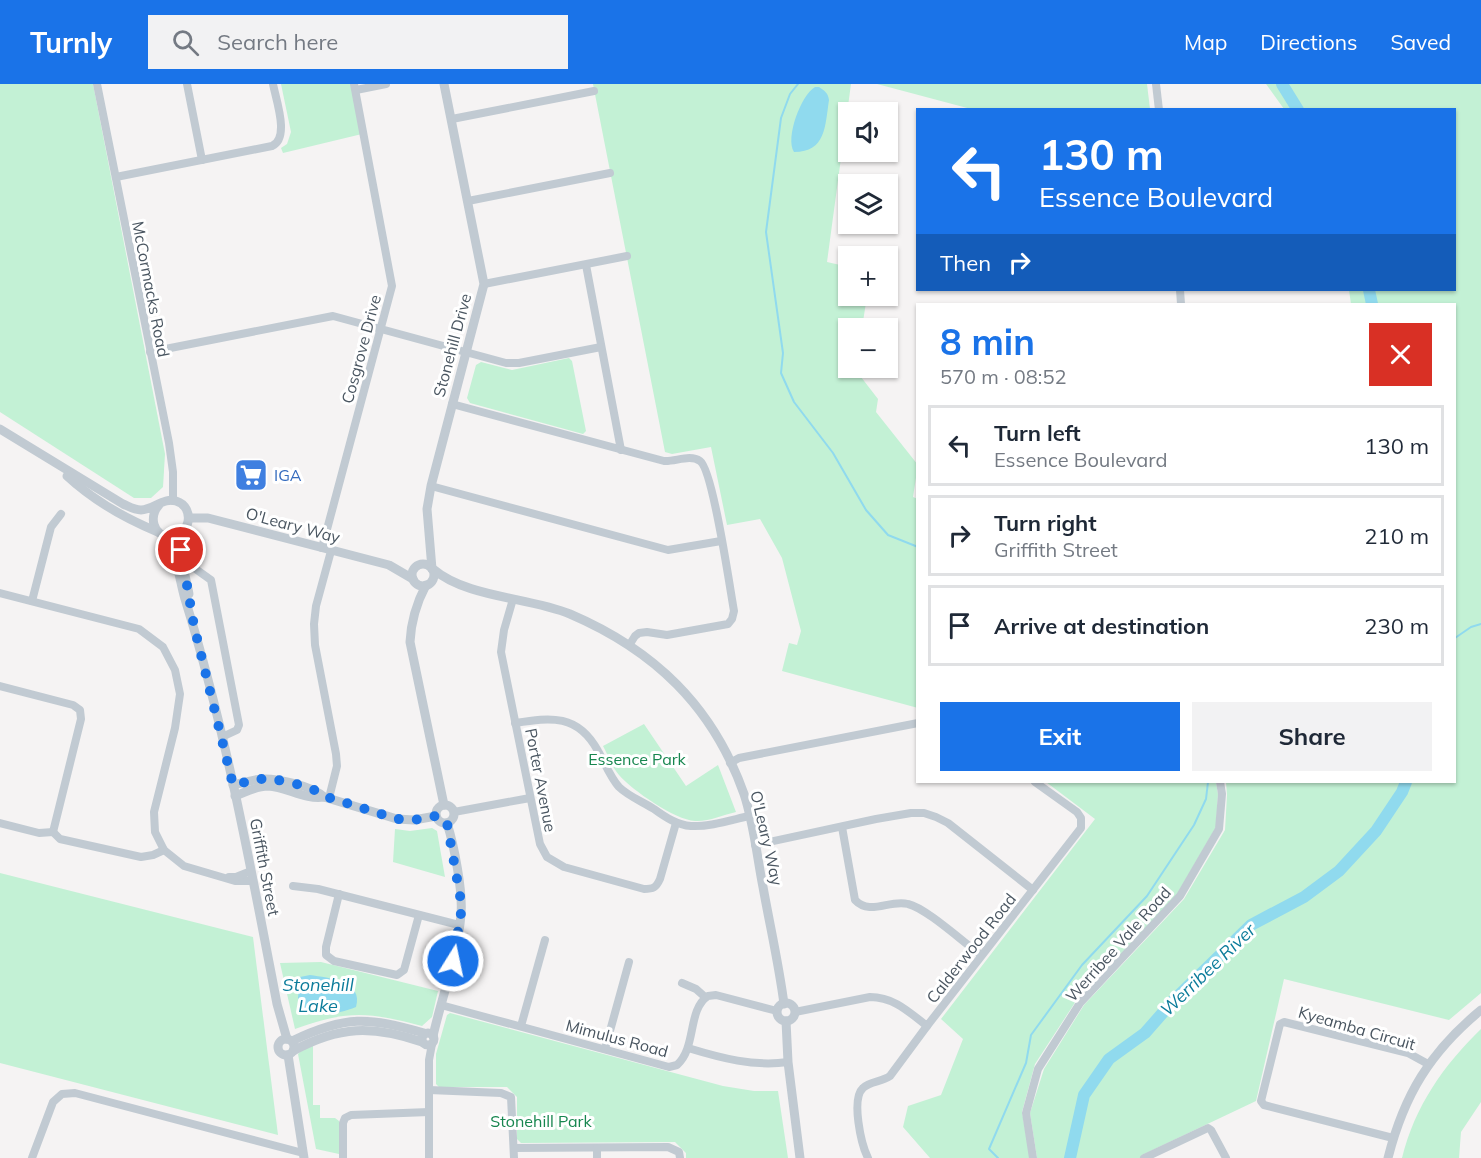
<!DOCTYPE html>
<meta charset="utf-8">
<style>
body{margin:0;font-family:Mulish,sans-serif;background:#f2f2f3;color:#1f2937;height:100vh;display:flex;flex-direction:column;font-size:22px;white-space:nowrap}
*{box-sizing:border-box;margin:0}
p{font-size:20px;color:#747a83}
.icon{flex:none;width:33px;height:33px;fill:none;stroke:currentColor;stroke-width:2;stroke-linecap:round;stroke-linejoin:round}
.map{position:relative;flex:1;overflow:hidden}
.drawer{position:absolute;left:916px;top:219px;width:540px;height:480px;display:flex;flex-direction:column;background:#fff;border-radius:0px;box-shadow:0 2px 4px #0004}
.drawer>*{flex:none}
.top-card{position:absolute;left:916px;top:24px;width:540px;height:183px;border-radius:0px;box-shadow:0 2px 4px #0004;background:#1a73e8;color:#fff;overflow:hidden}
.tools{position:absolute;left:838px;top:18px;display:grid;gap:12px}
.tools a{display:grid;place-items:center;width:60px;height:60px;border-radius:0px;background:#fff;box-shadow:0 2px 4px #0004;font-size:30px}
.pin{position:absolute;display:grid;place-items:center;width:51px;height:51px;color:#fff;margin:-26px;border:3px solid #fff;border-radius:50%;box-shadow:0 2px 6px #0007}
.me{position:absolute;width:66px;margin:-33px;rotate:10deg;stroke-linejoin:round;filter:drop-shadow(0 0 4px #0008)}
.turn{display:flex;align-items:center;gap:21px;height:126px;padding:0 24px;font-size:27px}
.turn .icon{width:78px;height:78px;stroke-width:2.5}
.turn b{display:block;font-size:42px;line-height:51px}
.then{display:flex;align-items:center;height:57px;padding:0 24px;background:#0003;gap:12px;font-size:22px}
.round{display:grid;place-items:center;flex:none;width:63px;height:63px;border-radius:0px;background:#f2f2f3}
.summary{display:flex;align-items:center;justify-content:space-between;height:102px;padding:0 24px}
h1{font-size:36px;font-weight:700;line-height:45px;color:#1a73e8}
.cta{display:flex;gap:12px;margin-top:auto;padding:12px 24px}
.cta a{flex:1;height:69px;border-radius:0px;background:#1a73e8;color:#fff;font-size:24px;font-weight:700;line-height:69px;text-align:center}
.cta a+a{background:#f2f2f3;color:#1f2937}
ul{padding:0;list-style:none}
li{display:flex;align-items:center;gap:18px;height:81px;margin:0 12px 9px;padding:0 12px;border:3px solid #e0e1e3;border-radius:0px}
li div{flex:1}
li b{display:block;font-size:22px}
li em{font-style:normal}
header{display:flex;align-items:center;gap:36px;box-sizing:border-box;height:84px;padding:0 30px;background:#1a73e8;color:#fff}
header strong{font-size:28px}
nav{display:flex;gap:33px;margin-inline-start:auto;font-size:21px}
.search{width:420px;height:54px;background:#f2f2f3;display:flex;align-items:center;gap:15px;box-sizing:border-box;padding:0 21px;border-radius:0px;color:#747a83;font-size:22px}
.map>svg:first-child{display:block}
</style>
<header>
<strong>Turnly</strong>
<div class="search"><svg class="icon" aria-label="search" viewBox="0 0 24 24"><circle cx="10" cy="10" r="6"/><path d="M15 15l6 6"/></svg>Search here</div>
<nav><a>Map</a><a>Directions</a><a>Saved</a></nav>
</header>
<div class="map">
<svg width="1481" height="1074" viewBox="0 0 1481 1074">
<rect width="100%" height="100%" fill="#f5f3f3"/>
<!-- green -->
<g fill="#c3f1d5">
<polygon points="0,0 93,0 165,370 163,403 151,414 134,414 0,328"/>
<polygon points="281,0 352,0 362,50 283,69 281,64 287,60 291,48"/>
<polygon points="593,0 851,0 827,178 849,183 849,212 867,212 862,244 849,244 849,284 859,284 861,293 878,315 876,328 918,381 913,413 918,415 918,624 782,587 789,559 797,561 801,547 782,474 760,435 727,441 711,363 672,370 665,368"/>
<polygon points="877,0 1147,0 1150,25 971,25"/>
<polygon points="1266,0 1481,0 1481,909 1449,936 1284,895 1256,1017 1142,1071 1141,1074 1037,1074 1030,1029 1044,985 1084,921 1184,815 1225,746 1227,711 1226,698 1455,698 1455,220 1351,220 1349,206 1455,206 1455,26 1284,25"/>
<polygon points="569,274 572,277 586,347 583,350 470,319 467,314 476,281 481,278 512,286"/>
<path d="M644 640 686 702 718 681 736 728C723 731 708 738 695 737 675 736 632 706 619 691 612 683 608 671 603 662Z"/>
<polygon points="1046,698 1216,698 1218,710 1216,743 1176,812 1076,917 1035,980 1022,1028 1030,1074 930,1074 903,1043 908,1022 941,1011 963,955 941,935 1095,735"/>
<polygon points="432,744 437,747 445,793 393,778 395,745 410,747"/>
<polygon points="0,789 253,853 278,1051 0,979"/>
<path d="M321 878 438 907 432 933 422 942C369 928 347 926 295 945L280 879Z"/>
<polygon points="450,929 723,1002 754,1007 778,1007 788,1074 686,1074 686,1069 675,1058 521,1059 517,1055 517,1013 507,1003 439,1003 436,1000 436,970 447,931"/>
<path d="M1481 945V1018L1461 1048 1459 1074H1402C1415 1022 1443 982 1481 945Z"/>
<polygon points="313,961 313,1021 320,1021 320,1034 335,1034 339,1037 339,1070 316,1065 298,970 303,965"/>
</g>
<!-- water -->
<g fill="#90daee">
<path d="M815 3H819C825 7 828 9 829 16 825 42 826 68 794 68 785 54 801 11 815 3Z"/>
<path d="M310 891C329 894 364 897 356 923 339 930 317 933 301 925L298 914 300 893Z"/>
</g>
<g fill="none" stroke-linecap="round" stroke-linejoin="round">
<!-- stream -->
<g stroke="#90daee" stroke-width="2">
<polyline points="798,0 790,10 781,34 766,148 783,269 781,289 794,318 833,369 866,426 888,451 918,463"/>
<polyline points="1455,554 1471,543 1481,540"/>
<polyline points="998,1074 989,1065 1026,979 1031,951 1082,881 1147,812 1194,741 1206,715 1208,698"/>
</g>
<!-- river -->
<g stroke="#90daee" stroke-width="12">
<polyline points="1282,0 1298,26"/>
<polyline points="1369,206 1372,220"/>
<polyline points="1070,1074 1084,1011 1109,975 1145,949 1174,916 1251,841 1304,813 1339,787 1376,747 1402,708 1406,698"/>
</g>
<!-- minor -->
<g stroke="#c1cad2" stroke-width="8">
<polyline points="97,0 169,359 173,388 173,417"/>
<polyline points="187,0 202,76"/>
<polyline points="1156,0 1159,26"/>
<polyline points="356,6 386,0"/>
<polyline points="452,35 594,7"/>
<path d="M116 93 272 62C290 54 276 16 273 0"/>
<polyline points="468,117 610,89"/>
<polyline points="586,181 621,366"/>
<polyline points="484,200 627,172"/>
<polyline points="1180,206 1181,220"/>
<polyline points="150,268 333,232 506,279 519,279 601,263"/>
<path d="M452 320 664 377C675 378 690 370 700 377 713 386 730 505 734 527L732 535 728 540 667 551 647 548 639 549 635 552 630 560"/>
<polyline points="431,402 668,466 721,457"/>
<polyline points="322,464 392,202 354,0"/>
<polyline points="183,476 211,496 239,641 237,646 222,653"/>
<polyline points="0,509 139,545 163,563 175,586 180,610 175,644 154,728 155,748 164,766 184,782 235,797 253,797"/>
<path d="M513 515 504 546 501 568 540 760 547 773 564 783 644 805C653 805 656 804 660 795L676 739"/>
<polyline points="32,517 51,443 61,430"/>
<polyline points="0,602 73,621 80,626 81,635 53,748"/>
<path d="M515 639C551 633 578 630 598 667 605 679 610 693 619 703 628 712 643 718 654 725 665 733 677 741 691 742 710 743 731 736 749 732"/>
<polyline points="730,679 739,674 918,639"/>
<polyline points="329,714 337,682 336,670 315,561 314,540 316,522 331,467"/>
<polyline points="454,728 530,714"/>
<polyline points="0,739 39,749 53,748"/>
<path d="M842 743 855 816C870 832 890 815 908 820 926 824 964 859 981 871"/>
<polyline points="53,748 60,755 141,773 153,771 164,766"/>
<polyline points="755,761 876,735 911,729 924,729 936,733 948,739 1033,806"/>
<polyline points="229,793 236,793 251,787"/>
<polyline points="293,802 318,805 459,841"/>
<polyline points="339,810 326,863 326,871 334,877 397,891 404,886 419,831"/>
<polyline points="682,899 696,905 705,913"/>
<path d="M441 921 669 983 677 981C697 963 687 926 708 912L716 911 777 927"/>
<path d="M795 928 870 913C894 913 909 928 927 942L1081 744V734L1077 728 1035 698"/>
<polyline points="521,942 545,856"/>
<path d="M688 964C721 974 754 983 788 978"/>
<polyline points="605,965 629,878"/>
<polyline points="429,1006 501,1009 511,1013 514,1074"/>
<polyline points="1393,1054 1264,1021 1261,1017 1280,940 1284,938 1408,969 1428,980"/>
<polyline points="514,1064 668,1063 679,1068 680,1074"/>
<polyline points="32,1074 53,1018 62,1010 75,1009 303,1069"/>
<polyline points="343,1074 343,1039 345,1034 351,1031 429,1028"/>
<polyline points="429,1074 429,976 432,960"/>
<polyline points="597,1074 597,1064"/>
<path d="M868 1074C861 1060 851 1015 863 1004 870 997 882 998 890 992L927 942"/>
<polyline points="1033,1074 1026,1029 1038,985 1080,919 1180,812 1219,745 1222,710 1220,698"/>
<polyline points="1144,1074 1208,1044 1211,1046 1226,1074"/>
</g>
<!-- tertiary -->
<g stroke="#c1cad2" stroke-width="9">
<path d="M0 345 123 420C128 422 134 426 141 426 153 426 164 413 176 417 196 423 190 454 170 453 152 451 149 432 159 421"/>
<path d="M67 392C94 417 124 434 158 448"/>
<polyline points="189,434 208,434 389,481 413,495"/>
<path d="M185 447C177 467 185 489 189 510"/>
<path d="M163 451C177 467 179 495 185 515 226 647 251 784 277 920L287 955"/>
<circle cx="423" cy="491" r="11"/>
<polyline points="432,485 427,425 431,402 484,200 444,0"/>
<path d="M433 485C467 514 529 513 570 530 654 566 713 622 744 710 754 740 757 773 763 803 770 842 779 881 784 920"/>
<path d="M426 501C416 520 411 537 410 558L444 721"/>
<path d="M233 701C243 699 252 696 261 695 277 694 313 702 324 713L397 735 414 736 436 732"/>
<path d="M235 712C246 708 256 702 268 702 287 703 305 716 324 713"/>
<circle cx="445" cy="730" r="9"/>
<circle cx="786" cy="928" r="9"/>
<polyline points="786,937 788,978 800,1074"/>
<circle cx="428" cy="955" r="6"/>
<path d="M433 952C442 912 458 871 461 830 463 807 454 761 447 739"/>
<circle cx="286" cy="963" r="8"/>
<path d="M292 957C346 931 368 933 424 949"/>
<path d="M293 967C339 942 372 941 422 958"/>
<polyline points="288,971 304,1074"/>
<path d="M1388 1074C1404 1011 1430 968 1481 926"/>
</g>
</g>
<g fill="none" stroke-linecap="round" stroke-linejoin="round">
<!-- route -->
<path stroke="#1a73e8" stroke-width="10" stroke-dasharray="0 18" d="M181 466 194 542 233 701C243 699 252 696 261 695 276 694 313 702 324 712L397 735 414 736 436 732 439 737 447 739 462 823 453 877"/>
</g>
<!-- icons -->
<defs>
<g id="supermarket-square" transform="scale(1.725)"><rect x="-9" y="-9" width="18" height="18" rx="4" fill="#3f7fe0" stroke="#fff"/><path d="M-6-5.5h2.5l.6 2H6L4.5 2H-2.5L-4.4-4H-6ZM-1.5 3.2a1.3 1.3 0 1 0 .1 0ZM3 3.2a1.3 1.3 0 1 0 .1 0Z" fill="#fff"/></g>
</defs>
<g fill-rule="evenodd">
<use href="#supermarket-square" x="251" y="391"/>
</g>
<g text-anchor="middle" stroke-width="6" stroke-linejoin="round" paint-order="stroke">
<!-- street labels -->
<g font-size="16" fill="#4a5661" stroke="#fff">
<text transform="translate(151 205) rotate(79)" y="6">McCormacks Road</text>
<text transform="translate(452 261) rotate(-75)" y="6">Stonehill Drive</text>
<text transform="translate(361 265) rotate(-75)" y="6">Cosgrove Drive</text>
<text transform="translate(293 441) rotate(15)" y="6">O'Leary Way</text>
<text transform="translate(541 696) rotate(79)" y="6">Porter Avenue</text>
<text transform="translate(767 754) rotate(77)" y="6">O'Leary Way</text>
<text transform="translate(265 783) rotate(79)" y="6">Griffith Street</text>
<text transform="translate(1118 860) rotate(-48)" y="6">Werribee Vale Road</text>
<text transform="translate(971 864) rotate(-52)" y="6">Calderwood Road</text>
<text transform="translate(1357 944) rotate(16)" y="6">Kyeamba Circuit</text>
<text transform="translate(617 954) rotate(15)" y="6">Mimulus Road</text>
</g>
<!-- shop labels -->
<g font-size="16" fill="#366cbe" stroke="#fff" text-anchor="start">
<text x="274" y="397">IGA</text>
</g>
<!-- park labels -->
<g font-size="16" fill="#17864f" stroke="#fff">
<text x="637" y="681">Essence Park</text>
<text x="541" y="1043">Stonehill Park</text>
</g>
<!-- water labels -->
<g font-size="18" font-style="italic" fill="#0c7c9b" stroke="#fff">
<text transform="translate(1208 886) rotate(-44)" y="6">Werribee River</text>
<text x="318" y="907">Stonehill<tspan x="318" dy="21">Lake</tspan></text>
</g>
</g>
</svg>
<div class="tools">
<a><svg class="icon" aria-label="sound" viewBox="0 0 24 24"><path d="M4 9h4l5-4v14l-5-4H4zM17 9q2 3 0 6"/></svg></a>
<a><svg class="icon" aria-label="layers" viewBox="0 0 24 24"><path d="M12 4l9 5-9 5-9-5zM3 14l9 5 9-5"/></svg></a>
<a>+</a>
<a>−</a>
</div>
<div class="pin" style="left:181px;top:466px;background:#d93025"><svg class="icon" aria-label="arrive" viewBox="0 0 24 24"><path d="M6 21V4h12l-3 4 3 4H6"/></svg></div>
<svg class="me" style="left:453px;top:877px" viewBox="-20 -20 40 40"><circle r="17" fill="#1a73e8" stroke="#fff" stroke-width="3"/><path d="M0-11L8 9 0 5-8 9z" fill="#fff"/></svg>
<div class="top-card">
<div class="turn"><svg class="icon" aria-label="left" viewBox="0 0 24 24"><path d="M17 20v-9H6M10 6l-5 5 5 5"/></svg><div><b>130 m</b>Essence Boulevard</div></div>
<div class="then">Then<svg class="icon" aria-label="right" viewBox="0 0 24 24"><path d="M7 20v-9h11M14 6l5 5-5 5"/></svg></div>
</div>
<section class="drawer">
<div class="summary"><div><h1>8 min</h1><p>570 m · 08:52</p></div><a class="round" style="background:#d93025;color:#fff"><svg class="icon" aria-label="close" viewBox="0 0 24 24"><path d="M6 6l12 12M18 6L6 18"/></svg></a></div>
<ul>
<li><svg class="icon" aria-label="left" viewBox="0 0 24 24"><path d="M17 20v-9H6M10 6l-5 5 5 5"/></svg><div><b>Turn left</b><p>Essence Boulevard</p></div><em>130 m</em></li>
<li><svg class="icon" aria-label="right" viewBox="0 0 24 24"><path d="M7 20v-9h11M14 6l5 5-5 5"/></svg><div><b>Turn right</b><p>Griffith Street</p></div><em>210 m</em></li>
<li><svg class="icon" aria-label="arrive" viewBox="0 0 24 24"><path d="M6 21V4h12l-3 4 3 4H6"/></svg><div><b>Arrive at destination</b></div><em>230 m</em></li>
</ul>
<div class="cta"><a>Exit</a><a>Share</a></div>
</section>
</div>
